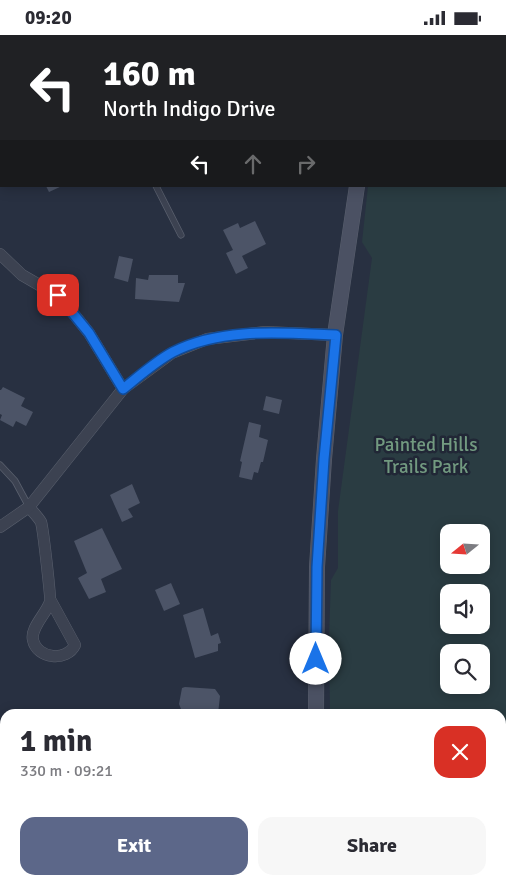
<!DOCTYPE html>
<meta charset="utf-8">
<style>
body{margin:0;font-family:Signika,sans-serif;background:#f7f7f7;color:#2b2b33;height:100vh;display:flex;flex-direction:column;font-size:19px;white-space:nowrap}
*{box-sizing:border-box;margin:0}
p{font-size:16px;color:#7c7c81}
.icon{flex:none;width:28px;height:28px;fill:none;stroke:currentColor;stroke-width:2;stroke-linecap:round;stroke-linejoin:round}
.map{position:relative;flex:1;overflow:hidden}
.panel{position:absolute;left:0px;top:674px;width:506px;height:176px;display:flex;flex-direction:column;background:#fff;border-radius:15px 15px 0 0;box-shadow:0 2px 12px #0003}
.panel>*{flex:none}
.banner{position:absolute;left:0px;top:0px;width:506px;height:152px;box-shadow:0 2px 12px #0003;background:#202124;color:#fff;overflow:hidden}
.needle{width:32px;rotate:252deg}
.fabs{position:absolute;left:440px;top:489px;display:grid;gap:10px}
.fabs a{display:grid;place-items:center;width:50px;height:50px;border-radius:10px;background:#fff;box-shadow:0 2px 12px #0003;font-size:25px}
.pin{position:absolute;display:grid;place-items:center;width:42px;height:42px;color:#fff;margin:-21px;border-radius:10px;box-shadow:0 2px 8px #0006}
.me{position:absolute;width:55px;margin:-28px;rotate:0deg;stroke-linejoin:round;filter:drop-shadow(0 0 4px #0008)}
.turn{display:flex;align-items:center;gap:18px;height:105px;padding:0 20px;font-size:22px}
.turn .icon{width:65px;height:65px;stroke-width:2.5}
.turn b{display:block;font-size:35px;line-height:42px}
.lanes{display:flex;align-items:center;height:48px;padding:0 20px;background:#0003;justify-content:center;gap:25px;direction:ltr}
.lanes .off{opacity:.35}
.round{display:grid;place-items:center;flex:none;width:52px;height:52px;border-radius:15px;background:#f7f7f7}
.headline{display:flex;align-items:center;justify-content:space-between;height:85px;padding:0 20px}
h1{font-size:30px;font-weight:700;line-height:38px}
.action{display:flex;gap:10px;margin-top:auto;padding:10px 20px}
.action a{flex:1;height:58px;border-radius:15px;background:#5c6789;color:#fff;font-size:20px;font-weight:700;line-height:58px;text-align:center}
.action a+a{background:#f7f7f7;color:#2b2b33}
.status{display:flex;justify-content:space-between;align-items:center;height:35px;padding:0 25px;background:#fff;direction:ltr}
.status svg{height:14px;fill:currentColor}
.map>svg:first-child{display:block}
</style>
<div class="status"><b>09:20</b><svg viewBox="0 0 49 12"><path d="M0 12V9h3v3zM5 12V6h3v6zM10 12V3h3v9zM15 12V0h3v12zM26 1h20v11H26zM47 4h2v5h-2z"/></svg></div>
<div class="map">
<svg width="506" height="849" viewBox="0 0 506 849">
<rect width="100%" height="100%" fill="#283041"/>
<!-- green -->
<path fill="#2a3c42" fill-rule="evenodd" d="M398 0H506V849H323V845H501V679H330L329 601 331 545 338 533V476L372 223 362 207 368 151H505V1H398ZM449 498H481V530H449ZM449 558H481V590H449ZM449 618H481V650H449Z"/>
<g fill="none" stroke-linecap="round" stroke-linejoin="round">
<!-- stream -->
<g stroke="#3f4c69" stroke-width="4">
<polyline points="435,0 435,1"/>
<polyline points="505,53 506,53"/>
</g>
</g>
<!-- building -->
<g fill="#4c5467">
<polygon points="46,151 62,151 49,157"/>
<polygon points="255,186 266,209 242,221 248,233 236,239 226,218 233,215 223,195 238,188 240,193"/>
<polygon points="119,221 133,224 128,247 114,243"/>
<polygon points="149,240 178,240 178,248 185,248 179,267 135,264 136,243 148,245"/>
<polygon points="3,352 25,363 21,371 33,377 26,391 16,386 13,392 0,385 2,380 0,379 0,355 1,355"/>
<polygon points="266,361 282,365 279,379 263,375"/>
<polygon points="249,387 261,390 259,402 268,405 263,427 261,427 258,438 254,437 252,445 239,442 242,427 240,426"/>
<polygon points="132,449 140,468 128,474 133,482 122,487 110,460"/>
<polygon points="102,493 122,534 101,544 106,557 89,564 78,543 87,538 74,506"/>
<polygon points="171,548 180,569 164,576 155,555"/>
<polygon points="203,573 211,601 218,598 221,608 218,609 218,616 195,623 183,580"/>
<polygon points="185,652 215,654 220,661 218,679 184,679 185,675 181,674 179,669 182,653"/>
<polygon points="228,845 263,845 264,849 227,849"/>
</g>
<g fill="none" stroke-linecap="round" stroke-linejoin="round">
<!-- service casing -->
<g stroke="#5a606e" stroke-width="7">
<g id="service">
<polyline points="131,0 131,1"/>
<polyline points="156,151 181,200"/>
<polyline points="0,430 15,446 29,472"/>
</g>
</g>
<!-- minor casing -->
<g stroke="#5a606e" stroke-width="12">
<g id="minor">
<polyline points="0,219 22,240 60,262 89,298 123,354"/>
<path d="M29 472C33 477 38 482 41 487 43 493 51 563 50 567 46 579 30 593 33 605 37 624 67 627 75 610L51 566"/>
<polyline points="0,492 29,472 123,354 172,318 207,304 265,297 335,300"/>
</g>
</g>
<!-- secondary casing -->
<g stroke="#5a606e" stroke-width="16">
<g id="secondary">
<polyline points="379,1 379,0"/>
<polyline points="316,679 317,532 324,424 335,300 357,151"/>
<polyline points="309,849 309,845"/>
</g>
</g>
<!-- service -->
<use href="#service" stroke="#3c4251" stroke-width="5.5"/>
<!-- minor -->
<use href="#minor" stroke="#3c4251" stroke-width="11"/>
<!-- secondary -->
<use href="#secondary" stroke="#4b5163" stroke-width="15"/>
</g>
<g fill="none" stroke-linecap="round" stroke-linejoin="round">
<!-- route casing -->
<g stroke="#114b97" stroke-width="12">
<path id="route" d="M58 260 89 298 123 354C138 342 156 326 173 317 222 292 282 298 336 300L324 424 317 532 316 624"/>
</g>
<!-- route -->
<use href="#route" stroke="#1a73e8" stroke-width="9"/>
</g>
<g text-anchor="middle" stroke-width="5" stroke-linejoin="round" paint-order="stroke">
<!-- park labels -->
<g font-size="19" fill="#729a80" stroke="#212736">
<text x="426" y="416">Painted Hills<tspan x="426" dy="22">Trails Park</tspan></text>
</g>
</g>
</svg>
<div class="fabs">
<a><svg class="needle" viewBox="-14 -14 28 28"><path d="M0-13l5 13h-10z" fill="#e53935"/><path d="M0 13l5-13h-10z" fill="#7c7c81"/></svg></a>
<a><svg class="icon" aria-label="sound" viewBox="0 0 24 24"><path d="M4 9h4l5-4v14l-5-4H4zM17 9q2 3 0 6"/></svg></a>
<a><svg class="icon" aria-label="search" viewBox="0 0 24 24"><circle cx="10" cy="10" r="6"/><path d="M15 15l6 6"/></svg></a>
</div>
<div class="pin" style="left:58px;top:260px;background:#d93025"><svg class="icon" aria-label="arrive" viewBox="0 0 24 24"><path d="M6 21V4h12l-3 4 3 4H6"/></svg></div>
<svg class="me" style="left:316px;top:624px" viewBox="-20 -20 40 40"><circle r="19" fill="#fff"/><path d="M0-13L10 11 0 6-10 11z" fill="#1a73e8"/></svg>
<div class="banner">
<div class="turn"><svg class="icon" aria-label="left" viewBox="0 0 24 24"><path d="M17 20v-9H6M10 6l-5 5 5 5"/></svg><div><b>160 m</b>North Indigo Drive</div></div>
<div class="lanes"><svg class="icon" aria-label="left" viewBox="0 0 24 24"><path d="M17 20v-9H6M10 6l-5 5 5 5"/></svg><svg class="icon off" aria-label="ahead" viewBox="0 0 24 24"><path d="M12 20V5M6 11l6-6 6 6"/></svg><svg class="icon off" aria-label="right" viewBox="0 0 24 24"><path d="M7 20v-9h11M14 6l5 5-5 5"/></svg></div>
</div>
<section class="panel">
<div class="headline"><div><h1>1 min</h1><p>330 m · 09:21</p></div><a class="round" style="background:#d93025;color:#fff"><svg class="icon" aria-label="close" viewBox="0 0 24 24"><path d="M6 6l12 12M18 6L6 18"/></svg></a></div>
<div class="action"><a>Exit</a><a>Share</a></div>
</section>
</div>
